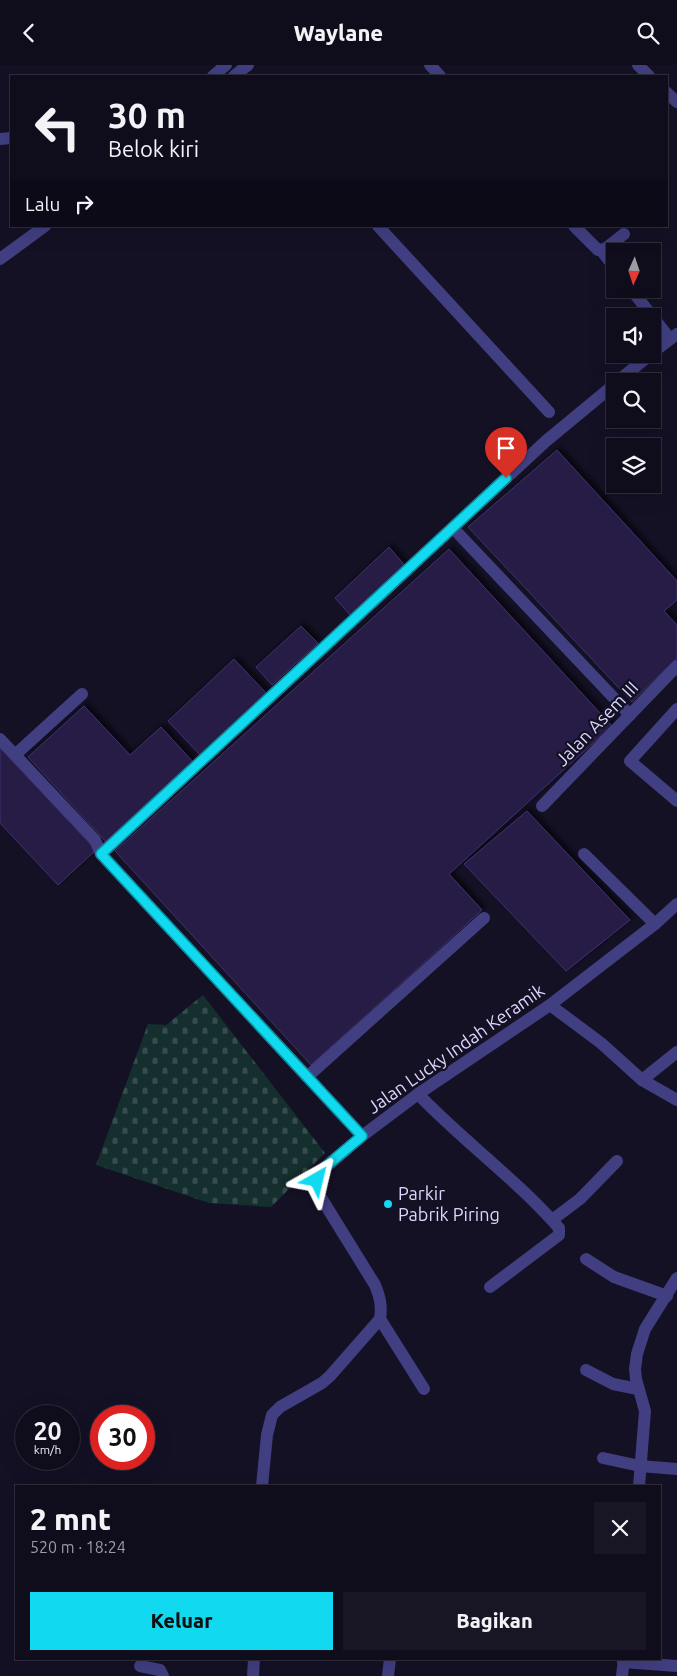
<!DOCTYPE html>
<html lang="id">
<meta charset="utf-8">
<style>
body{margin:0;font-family:Ubuntu,sans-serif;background:#181625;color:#f1f3f6;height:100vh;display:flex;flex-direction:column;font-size:19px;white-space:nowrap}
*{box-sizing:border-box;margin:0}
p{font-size:16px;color:#9b9ca3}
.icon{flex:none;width:28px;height:28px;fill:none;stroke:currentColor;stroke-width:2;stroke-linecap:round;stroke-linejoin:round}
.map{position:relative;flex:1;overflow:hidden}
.details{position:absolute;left:15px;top:1420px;width:646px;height:175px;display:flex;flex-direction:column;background:#0f0d1c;border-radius:0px;box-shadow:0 5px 20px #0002,0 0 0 1px #2f2d3b}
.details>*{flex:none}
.banner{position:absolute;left:10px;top:10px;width:658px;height:152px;border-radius:0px;box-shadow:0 5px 20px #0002,0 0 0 1px #2f2d3b;background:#0f0d1c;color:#f1f3f6;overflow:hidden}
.needle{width:32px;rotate:183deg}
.controls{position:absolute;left:606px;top:178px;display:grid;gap:10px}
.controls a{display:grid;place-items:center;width:55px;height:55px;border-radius:0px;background:#0f0d1c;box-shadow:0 5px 20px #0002,0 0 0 1px #2f2d3b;font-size:25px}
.speed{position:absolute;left:15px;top:1340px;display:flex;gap:10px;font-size:25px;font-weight:700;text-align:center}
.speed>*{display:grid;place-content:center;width:65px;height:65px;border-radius:50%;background:#0f0d1c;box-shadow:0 5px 20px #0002,0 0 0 1px #2f2d3b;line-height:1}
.speed small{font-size:12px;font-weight:400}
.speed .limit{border:8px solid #d22;background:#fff;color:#111}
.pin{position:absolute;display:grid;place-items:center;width:42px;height:42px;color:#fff;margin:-51px -21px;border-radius:50% 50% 50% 0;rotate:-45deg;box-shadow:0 0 5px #0007}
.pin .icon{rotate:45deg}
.me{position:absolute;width:55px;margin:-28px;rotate:37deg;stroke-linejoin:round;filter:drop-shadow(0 0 4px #0008)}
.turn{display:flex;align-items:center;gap:18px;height:105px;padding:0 15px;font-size:22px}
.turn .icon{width:65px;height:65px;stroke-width:2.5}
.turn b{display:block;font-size:35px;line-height:42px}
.then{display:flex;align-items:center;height:48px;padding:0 15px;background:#0003;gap:10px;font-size:19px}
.round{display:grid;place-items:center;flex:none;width:52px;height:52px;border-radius:0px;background:#181625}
.summary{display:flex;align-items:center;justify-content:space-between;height:85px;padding:0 15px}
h1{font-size:30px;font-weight:800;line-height:38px}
.action{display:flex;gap:10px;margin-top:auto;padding:10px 15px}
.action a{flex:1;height:58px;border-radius:0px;background:#11d9ef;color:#111;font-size:20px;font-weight:800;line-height:58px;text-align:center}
.action a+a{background:#181625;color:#f1f3f6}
header{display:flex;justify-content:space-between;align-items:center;height:65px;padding:0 15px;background:#0f0d1c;font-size:22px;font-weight:800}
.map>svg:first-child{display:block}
</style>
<header><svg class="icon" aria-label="back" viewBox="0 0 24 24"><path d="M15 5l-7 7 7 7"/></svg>Waylane<svg class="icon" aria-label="search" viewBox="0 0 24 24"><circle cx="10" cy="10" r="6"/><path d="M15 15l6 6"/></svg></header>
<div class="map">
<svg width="677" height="1611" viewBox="0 0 677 1611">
<defs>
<pattern id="cemetery-stones" width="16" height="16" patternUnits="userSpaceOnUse" patternTransform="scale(1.25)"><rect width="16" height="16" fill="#142f2e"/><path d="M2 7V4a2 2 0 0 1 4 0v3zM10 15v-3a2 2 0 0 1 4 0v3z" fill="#364c4d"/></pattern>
<filter id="shadow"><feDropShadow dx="3.5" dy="-3.5" stdDeviation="2.5" flood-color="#0009"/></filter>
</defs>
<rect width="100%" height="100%" fill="#141125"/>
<!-- cemetery -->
<polygon fill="url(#cemetery-stones)" points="203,930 325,1088 271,1142 209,1138 96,1100 148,959 166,960"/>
<!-- building -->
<g fill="#261e45" stroke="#3e326f" filter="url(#shadow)">
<polygon points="557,385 677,516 677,535 664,546 677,560 677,593 632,637 468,462"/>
<polygon points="389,482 407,503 352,552 335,533"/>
<polygon points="449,484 612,661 449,809 482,845 311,1000 115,786"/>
<polygon points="301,561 318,578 272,620 256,602"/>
<polygon points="234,594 267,629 201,691 168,656"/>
<polygon points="84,641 130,690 161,662 194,698 106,777 28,692"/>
<polygon points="0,683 96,785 58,820 0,758"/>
<polygon points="527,746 630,855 566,906 464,799"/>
</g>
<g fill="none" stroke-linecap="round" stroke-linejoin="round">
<!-- minor -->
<g stroke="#413f81" stroke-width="12">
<polyline points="430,0 440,11"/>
<polyline points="638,0 649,11"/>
<polyline points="213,11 226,0"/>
<polyline points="234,11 248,0"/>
<polyline points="666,27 677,37"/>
<polyline points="0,74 11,73"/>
<polyline points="378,161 549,347"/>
<polyline points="574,161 598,185 605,184 624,169"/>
<polyline points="601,185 615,203"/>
<polyline points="0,194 45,161"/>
<polyline points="631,224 652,251"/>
<polyline points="652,251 670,274"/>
<polyline points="652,288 677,269"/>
<polyline points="618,316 651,289"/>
<polyline points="453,463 630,650"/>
<polyline points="677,644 630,696 677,736"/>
<polyline points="0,674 95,775 101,789 362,1071"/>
<polyline points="16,689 82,629"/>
<polyline points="542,741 677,601"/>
<polyline points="101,789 546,376 615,319"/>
<polyline points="584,789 655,859"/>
<polyline points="550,940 601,978 642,1015 677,1035"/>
<polyline points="307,1012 484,853"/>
<polyline points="642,1015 677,987"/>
<path d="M418 1029C463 1076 516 1114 559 1163V1170L490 1222"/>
<polyline points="552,1155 580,1134 617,1096"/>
<polyline points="586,1194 614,1212 667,1231"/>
<polyline points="380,1254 424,1324"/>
<polyline points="586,1305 613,1319 638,1324"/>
<polyline points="603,1393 640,1401 677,1404"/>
<path d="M262 1421 267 1370 272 1350 280 1342 322 1318 330 1311 380 1254C382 1241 380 1232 375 1220L320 1131 317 1123 319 1108 362 1071 418 1029 550 940 655 859 677 839"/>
<polyline points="639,1421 645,1346 636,1314 635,1304 637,1289 645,1264 677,1213"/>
<polyline points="623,1597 677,1601"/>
<polyline points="140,1601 160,1605 163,1611"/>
<polyline points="253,1611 254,1594"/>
<polyline points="388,1611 390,1594"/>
<polyline points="622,1611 624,1594"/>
</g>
</g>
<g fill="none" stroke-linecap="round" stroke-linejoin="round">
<!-- route casing -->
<g stroke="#0b8d9b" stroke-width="12">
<polyline id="route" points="317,1115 320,1108 325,1102 362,1071 101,789 506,413"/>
</g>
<!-- route -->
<use href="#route" stroke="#11d9ef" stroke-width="9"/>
</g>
<!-- markers -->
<circle fill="#11d9ef" stroke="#141125" stroke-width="2" cx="388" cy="1139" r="5"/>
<g text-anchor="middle" stroke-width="4.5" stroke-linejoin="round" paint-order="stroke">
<!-- street labels -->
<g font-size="18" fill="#dcd7fc" stroke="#141125">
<text transform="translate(597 659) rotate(-46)" y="6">Jalan Asem III</text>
<text transform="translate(456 984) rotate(-35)" y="6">Jalan Lucky Indah Keramik</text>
</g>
<!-- poi labels -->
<g font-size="18" fill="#dcd7fc" stroke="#141125" text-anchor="start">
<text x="398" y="1135">Parkir<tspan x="398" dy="21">Pabrik Piring</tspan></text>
</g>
</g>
</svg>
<div class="controls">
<a><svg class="needle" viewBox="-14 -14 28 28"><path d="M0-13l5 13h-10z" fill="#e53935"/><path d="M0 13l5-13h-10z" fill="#9b9ca3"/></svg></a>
<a><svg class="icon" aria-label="sound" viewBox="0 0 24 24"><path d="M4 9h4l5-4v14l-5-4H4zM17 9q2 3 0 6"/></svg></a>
<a><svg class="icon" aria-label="search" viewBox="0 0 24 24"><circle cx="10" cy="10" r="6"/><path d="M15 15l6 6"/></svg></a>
<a><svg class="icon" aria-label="layers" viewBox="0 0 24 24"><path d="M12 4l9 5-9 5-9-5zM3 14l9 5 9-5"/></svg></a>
</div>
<div class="speed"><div>20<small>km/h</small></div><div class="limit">30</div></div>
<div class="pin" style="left:506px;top:413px;background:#d93025"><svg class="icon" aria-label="arrive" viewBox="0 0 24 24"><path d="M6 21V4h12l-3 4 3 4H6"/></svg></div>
<svg class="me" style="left:317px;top:1115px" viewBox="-20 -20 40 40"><path d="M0-17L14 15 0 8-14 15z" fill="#11d9ef" stroke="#fff" stroke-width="4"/></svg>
<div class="banner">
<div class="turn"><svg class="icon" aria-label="left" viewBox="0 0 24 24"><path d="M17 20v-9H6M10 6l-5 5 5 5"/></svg><div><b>30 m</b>Belok kiri</div></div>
<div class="then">Lalu<svg class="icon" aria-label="right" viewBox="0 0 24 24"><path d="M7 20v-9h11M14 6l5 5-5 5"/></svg></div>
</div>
<section class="details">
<div class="summary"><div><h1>2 mnt</h1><p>520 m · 18:24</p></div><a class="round"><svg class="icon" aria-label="close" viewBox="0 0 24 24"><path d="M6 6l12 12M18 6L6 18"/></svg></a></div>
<div class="action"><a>Keluar</a><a>Bagikan</a></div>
</section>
</div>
